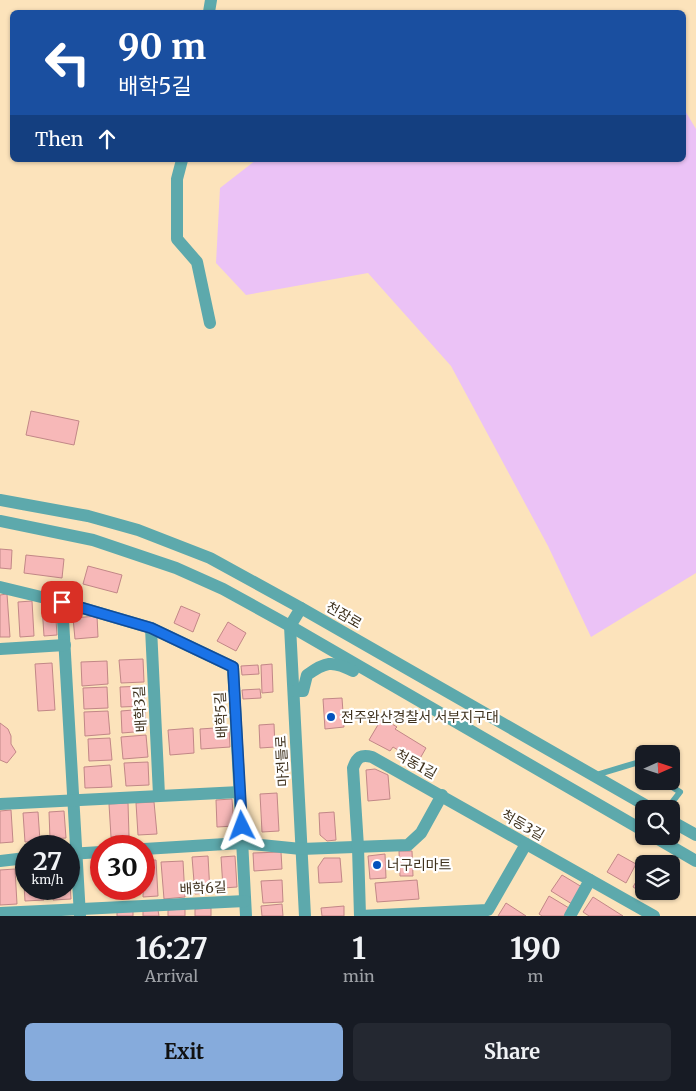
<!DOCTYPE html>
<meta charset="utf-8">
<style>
body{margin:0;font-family:Merriweather,"Noto Sans KR",serif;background:#242831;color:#f1f3f6;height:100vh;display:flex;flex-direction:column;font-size:19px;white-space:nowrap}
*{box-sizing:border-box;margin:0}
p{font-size:16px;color:#9ea1a6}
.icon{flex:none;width:28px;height:28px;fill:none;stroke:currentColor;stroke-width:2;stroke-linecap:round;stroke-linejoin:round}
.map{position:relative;height:916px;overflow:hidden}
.side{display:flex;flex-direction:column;background:#171b24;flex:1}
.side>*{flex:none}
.hud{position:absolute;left:10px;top:10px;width:676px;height:152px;border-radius:8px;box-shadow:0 1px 4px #0004;background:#1a4fa0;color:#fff;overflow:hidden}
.needle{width:32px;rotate:87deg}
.fabs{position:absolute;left:635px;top:745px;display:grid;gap:10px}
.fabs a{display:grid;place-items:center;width:45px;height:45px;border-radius:8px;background:#171b24;box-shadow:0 1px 4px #0004;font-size:25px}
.speed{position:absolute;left:15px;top:835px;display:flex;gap:10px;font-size:25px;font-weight:700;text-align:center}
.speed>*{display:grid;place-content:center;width:65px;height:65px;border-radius:50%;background:#171b24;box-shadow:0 1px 4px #0004;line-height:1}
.speed small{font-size:12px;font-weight:400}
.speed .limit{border:8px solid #d22;background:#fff;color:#111}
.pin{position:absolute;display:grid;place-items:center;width:42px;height:42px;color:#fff;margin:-21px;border-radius:10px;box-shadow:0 2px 8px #0006}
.me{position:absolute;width:55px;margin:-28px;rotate:357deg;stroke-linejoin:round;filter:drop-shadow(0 0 4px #0008)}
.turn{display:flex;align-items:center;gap:18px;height:105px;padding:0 25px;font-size:22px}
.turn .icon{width:65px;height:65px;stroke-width:2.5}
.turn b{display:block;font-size:35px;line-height:42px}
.then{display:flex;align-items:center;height:48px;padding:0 25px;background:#0003;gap:10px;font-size:19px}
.eta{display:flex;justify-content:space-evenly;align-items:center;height:85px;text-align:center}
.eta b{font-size:30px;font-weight:700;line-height:35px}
.action{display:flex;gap:10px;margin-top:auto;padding:10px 25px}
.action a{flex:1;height:58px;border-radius:8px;background:#86abdc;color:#111;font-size:20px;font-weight:700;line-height:58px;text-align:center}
.action a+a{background:#242831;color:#f1f3f6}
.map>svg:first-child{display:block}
</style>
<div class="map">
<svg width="696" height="916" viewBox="0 0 696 916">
<rect width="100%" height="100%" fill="#fce3bb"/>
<!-- green -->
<polygon fill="#ebc2f6" points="684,109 696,129 696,573 591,637 548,546 451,366 368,273 246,295 216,263 220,188 256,160 684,160"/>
<!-- building -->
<g fill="#f7b8b8" stroke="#c28787">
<polygon points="31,411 79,421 74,445 26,435"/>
<polygon points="0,549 12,550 11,569 0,568"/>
<polygon points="26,555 64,559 62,578 24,573"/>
<polygon points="88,566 122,575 117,593 83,584"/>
<polygon points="7,594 10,637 0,637 0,595"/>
<polygon points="32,601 34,636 20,637 18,602"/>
<polygon points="55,605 57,635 44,636 42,606"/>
<polygon points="181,606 200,614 193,632 174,623"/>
<polygon points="97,616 98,637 75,639 73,618"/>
<polygon points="228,622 246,633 236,651 217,641"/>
<polygon points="143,659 144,682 121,683 119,660"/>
<polygon points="107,661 108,684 82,686 81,662"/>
<polygon points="52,663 55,710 38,711 35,664"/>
<polygon points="272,664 273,692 262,693 261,665"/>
<polygon points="258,665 259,674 242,675 241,666"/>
<polygon points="144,686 145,706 121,707 120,687"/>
<polygon points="107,687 108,708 84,709 83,688"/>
<polygon points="260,689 261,698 243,699 242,690"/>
<polygon points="342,698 344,727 325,729 323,699"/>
<polygon points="145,709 146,731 122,733 121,711"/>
<polygon points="108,711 110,734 85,736 84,712"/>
<polygon points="382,718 397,727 395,729 426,748 418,762 393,747 390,751 369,740"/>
<polygon points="0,723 8,729 11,736 11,744 16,752 7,763 0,760"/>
<polygon points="274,724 275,747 260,748 259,725"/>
<polygon points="229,727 230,747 201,749 200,729"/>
<polygon points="193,728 194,753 170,755 168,730"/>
<polygon points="146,735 148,757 123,759 121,737"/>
<polygon points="110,738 112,760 89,761 88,739"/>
<polygon points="148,762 149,785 126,786 124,763"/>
<polygon points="110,765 112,787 85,788 84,767"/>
<polygon points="375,769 388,775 390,799 368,801 366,770"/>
<polygon points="277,793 279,831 262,832 260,794"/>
<polygon points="232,799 234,826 217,827 216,800"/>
<polygon points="154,802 157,834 138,835 136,803"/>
<polygon points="128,803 129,836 111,837 109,804"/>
<polygon points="11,810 13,842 0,843 0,811"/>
<polygon points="64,811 66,838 50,839 49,812"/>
<polygon points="38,812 40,841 25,842 23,813"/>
<polygon points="334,812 336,840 327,841 320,835 319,813"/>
<polygon points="399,851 412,851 413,876 400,876"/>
<polygon points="281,852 282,869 254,871 253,853"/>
<polygon points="385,854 386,878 370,879 368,856"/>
<polygon points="618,854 636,864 626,883 607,872"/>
<polygon points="208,856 210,893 195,894 192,857"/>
<polygon points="235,856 237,887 223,888 221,857"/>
<polygon points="324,858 340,858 342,882 319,883 318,867"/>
<polygon points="144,860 156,860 158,896 143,897"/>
<polygon points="183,861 185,897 164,899 161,862"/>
<polygon points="69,865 71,899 53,900 53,889 69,889"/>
<polygon points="23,868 26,868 26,889 43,889 44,900 25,901"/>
<polygon points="15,869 17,904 0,905 0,870"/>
<polygon points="643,869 644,891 655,891 651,898 633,887"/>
<polygon points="562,875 582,887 572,904 551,891"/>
<polygon points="282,880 283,902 263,903 261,881"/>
<polygon points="417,880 419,899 377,902 375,883"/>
<polygon points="117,889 132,889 132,896 117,897"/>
<polygon points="549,896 569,908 564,916 542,916 539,914"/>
<polygon points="593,897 623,916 589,916 583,912"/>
<polygon points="506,903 526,916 498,916"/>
<polygon points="282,904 283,916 262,916 261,906"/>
<polygon points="344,906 344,916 322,916 321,908"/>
<polygon points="211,908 211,916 195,916 195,909"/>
<polygon points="185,909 185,916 168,916 168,910"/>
<polygon points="158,910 159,916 143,916 143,911"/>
<polygon points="133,911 133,916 117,916 117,912"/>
</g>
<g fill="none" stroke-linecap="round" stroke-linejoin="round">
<!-- service -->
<g stroke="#5da9ac" stroke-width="6">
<polyline points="596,775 636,763 644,768"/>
<polyline points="663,781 680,792 667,809"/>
</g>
<!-- minor -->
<g stroke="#5da9ac" stroke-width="12">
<polyline points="209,12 211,0"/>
<polyline points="182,160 177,179 177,239 197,262 210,323"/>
<polyline points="0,587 62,602 151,628 233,667 246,916"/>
<polyline points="62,602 80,916"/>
<polyline points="301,608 290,626 305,916"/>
<polyline points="151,628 159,795"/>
<polyline points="0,649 65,645"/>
<polyline points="0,804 240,792"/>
<polyline points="144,849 242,843 301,849 408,845 421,833 442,795"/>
<polyline points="69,854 101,852"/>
<polyline points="0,861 26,858"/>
<polyline points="0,913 245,901"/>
<path d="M360 916 358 847 353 768C357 757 361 754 372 757L654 916"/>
<polyline points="360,916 488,910 526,844"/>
<polyline points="570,916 590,880"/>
</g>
<!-- tertiary -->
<g stroke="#5da9ac" stroke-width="12">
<polyline points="0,500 88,516 138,530 210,558 301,608 652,809"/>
<polyline points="0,521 93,540 176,568 223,589 290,626 644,831"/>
<path d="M294 691H303L307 675C325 662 332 660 353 671"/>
<polyline points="671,821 696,835"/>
<polyline points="653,836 696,861"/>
</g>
</g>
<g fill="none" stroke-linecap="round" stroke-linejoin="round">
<!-- route casing -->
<g stroke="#114b97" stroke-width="12">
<polyline id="route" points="62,602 151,628 233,667 242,826"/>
</g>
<!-- route -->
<use href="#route" stroke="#1a73e8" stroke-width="9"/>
</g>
<!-- markers -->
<g fill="#0453bd" stroke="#fff" stroke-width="2">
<circle cx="331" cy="717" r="5"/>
<circle cx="377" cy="865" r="5"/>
</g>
<g text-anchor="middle" stroke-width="4.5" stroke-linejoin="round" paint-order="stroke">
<!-- street labels -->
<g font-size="14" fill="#3f321e" stroke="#fff">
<text transform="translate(344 615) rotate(30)" y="5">천잠로</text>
<text transform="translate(140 709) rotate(-93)" y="5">배학3길</text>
<text transform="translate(221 715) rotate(-93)" y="5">배학5길</text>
<text transform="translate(282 761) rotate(-93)" y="5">마전들로</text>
<text transform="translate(416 764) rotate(29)" y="5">척동1길</text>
<text transform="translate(523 825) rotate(30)" y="5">척동3길</text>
<text transform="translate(203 888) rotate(-3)" y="5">배학6길</text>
</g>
<!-- poi labels -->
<g font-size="14" fill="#3f321e" stroke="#fff" text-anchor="start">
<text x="341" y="722">전주완산경찰서 서부지구대</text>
<text x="387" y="870">너구리마트</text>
</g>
</g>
</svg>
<div class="fabs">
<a><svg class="needle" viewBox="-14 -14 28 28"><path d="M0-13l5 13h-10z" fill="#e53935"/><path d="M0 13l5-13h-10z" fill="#9ea1a6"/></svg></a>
<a><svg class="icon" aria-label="search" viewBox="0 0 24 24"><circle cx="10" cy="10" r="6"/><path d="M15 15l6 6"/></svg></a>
<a><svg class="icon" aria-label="layers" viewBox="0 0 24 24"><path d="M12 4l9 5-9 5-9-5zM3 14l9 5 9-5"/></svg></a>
</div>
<div class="speed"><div>27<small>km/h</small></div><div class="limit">30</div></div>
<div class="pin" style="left:62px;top:602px;background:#d93025"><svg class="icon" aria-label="arrive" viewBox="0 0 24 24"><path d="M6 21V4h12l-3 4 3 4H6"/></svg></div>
<svg class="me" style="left:242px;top:826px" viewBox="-20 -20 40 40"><path d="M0-17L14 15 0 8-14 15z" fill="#1a73e8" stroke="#fff" stroke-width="4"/></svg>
<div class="hud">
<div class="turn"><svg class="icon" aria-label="left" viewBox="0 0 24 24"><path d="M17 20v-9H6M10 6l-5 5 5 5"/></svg><div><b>90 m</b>배학5길</div></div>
<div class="then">Then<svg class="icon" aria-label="ahead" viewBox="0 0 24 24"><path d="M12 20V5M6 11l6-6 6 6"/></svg></div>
</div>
</div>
<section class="side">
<div class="eta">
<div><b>16:27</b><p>Arrival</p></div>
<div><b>1</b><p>min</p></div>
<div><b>190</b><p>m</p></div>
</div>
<div class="action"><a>Exit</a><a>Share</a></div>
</section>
